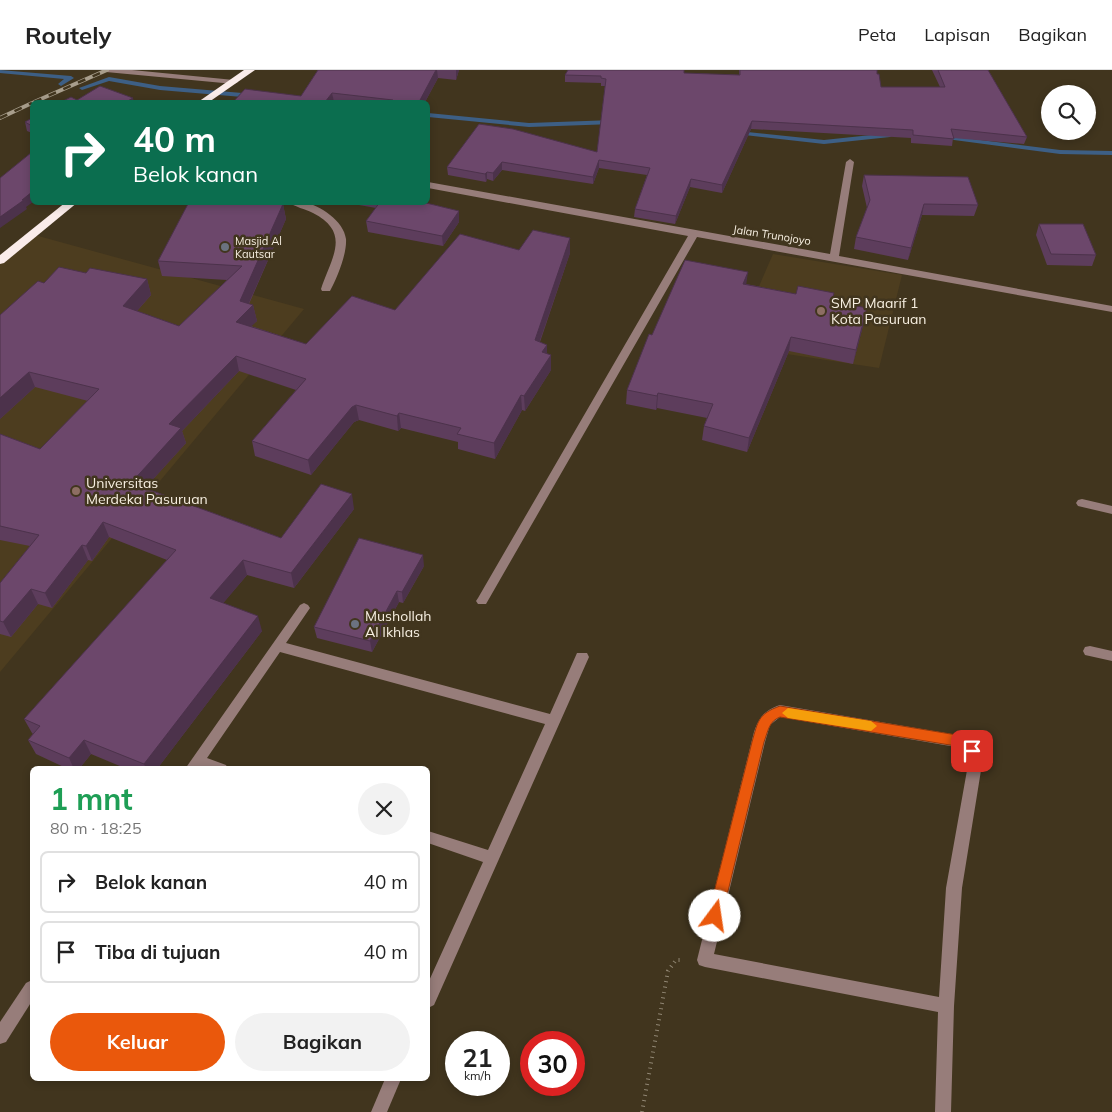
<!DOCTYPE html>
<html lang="id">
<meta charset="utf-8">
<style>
body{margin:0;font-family:Mulish,sans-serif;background:#f2f2f2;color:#222;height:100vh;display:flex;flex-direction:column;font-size:19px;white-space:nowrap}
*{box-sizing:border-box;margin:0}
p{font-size:16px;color:#767676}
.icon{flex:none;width:28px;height:28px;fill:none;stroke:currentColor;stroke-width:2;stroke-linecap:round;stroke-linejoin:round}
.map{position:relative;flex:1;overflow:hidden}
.side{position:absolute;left:30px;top:696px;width:400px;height:315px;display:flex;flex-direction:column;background:#fff;border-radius:8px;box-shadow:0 2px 8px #0003}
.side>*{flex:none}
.guide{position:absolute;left:30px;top:30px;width:400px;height:105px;border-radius:8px;box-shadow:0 2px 8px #0003;background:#0b6e4f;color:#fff;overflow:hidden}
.tools{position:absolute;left:1041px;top:15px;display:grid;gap:10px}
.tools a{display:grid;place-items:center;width:55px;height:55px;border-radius:50%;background:#fff;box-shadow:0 2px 8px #0003;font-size:25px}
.speed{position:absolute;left:445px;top:961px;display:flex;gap:10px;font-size:25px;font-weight:700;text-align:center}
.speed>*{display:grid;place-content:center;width:65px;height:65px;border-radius:50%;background:#fff;box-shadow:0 2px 8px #0003;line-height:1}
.speed small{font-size:12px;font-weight:400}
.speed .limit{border:8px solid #d22;background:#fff;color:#111}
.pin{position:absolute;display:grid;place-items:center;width:42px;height:42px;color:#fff;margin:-21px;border-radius:10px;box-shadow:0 2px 8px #0006}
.me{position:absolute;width:55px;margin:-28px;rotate:14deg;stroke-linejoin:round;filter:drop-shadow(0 0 4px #0008)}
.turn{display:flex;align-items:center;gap:18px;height:105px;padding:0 20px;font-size:22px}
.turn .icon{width:65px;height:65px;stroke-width:2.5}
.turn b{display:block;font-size:35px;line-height:42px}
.round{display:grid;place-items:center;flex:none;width:52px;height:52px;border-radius:26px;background:#f2f2f2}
.overview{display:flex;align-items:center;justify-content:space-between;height:85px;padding:0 20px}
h1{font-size:30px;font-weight:700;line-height:38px;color:#1e9e55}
.button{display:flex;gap:10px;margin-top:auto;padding:10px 20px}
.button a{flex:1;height:58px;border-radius:30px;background:#ea580c;color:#fff;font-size:20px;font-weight:700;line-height:58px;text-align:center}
.button a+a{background:#f2f2f2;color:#222}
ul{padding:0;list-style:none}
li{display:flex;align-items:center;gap:15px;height:62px;margin:0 10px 8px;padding:0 10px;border:2px solid #e0e0e0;border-radius:8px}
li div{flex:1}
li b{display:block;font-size:19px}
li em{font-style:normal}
header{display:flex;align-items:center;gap:30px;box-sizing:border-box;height:70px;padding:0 25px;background:#fff;border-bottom:1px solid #e0e0e0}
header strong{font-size:24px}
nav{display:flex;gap:28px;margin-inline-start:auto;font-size:18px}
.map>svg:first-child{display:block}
</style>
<header>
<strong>Routely</strong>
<nav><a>Peta</a><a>Lapisan</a><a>Bagikan</a></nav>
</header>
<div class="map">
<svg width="1112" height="1042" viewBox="0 0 1112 1042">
<rect width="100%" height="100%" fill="#41351e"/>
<!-- built -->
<g fill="#4d3d1f">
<polygon points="31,164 304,239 0,602 0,188"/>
<polygon points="773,184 902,205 879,298 733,276"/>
</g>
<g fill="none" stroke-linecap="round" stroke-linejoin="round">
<!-- stream -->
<g fill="#3d5f85" fill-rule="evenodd">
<polygon points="0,0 71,6 74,8 61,16 58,14 64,9 0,3"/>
<polygon points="109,7 160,16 254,24 257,26 254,28 160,20 109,11 82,20 79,18"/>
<polygon points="428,43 529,53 614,50 617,52 614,54 529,57 428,47"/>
<polygon points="738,61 824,70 890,63 893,65 890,67 824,74 736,64 736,62"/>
<polygon points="941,65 1060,80 1112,81 1112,85 1060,84 939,68 939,66"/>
</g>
<!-- path -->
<polyline stroke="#908673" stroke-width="4" stroke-dasharray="1 4.5" stroke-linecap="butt" points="642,1042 668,901 676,890 681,890"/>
<!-- minor -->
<g fill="#977d7a" fill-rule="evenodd">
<polygon points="102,0 132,0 234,10 238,12 234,14 106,2"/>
<polygon points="850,89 854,92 839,186 1112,236 1112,242 697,167 486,534 478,534 476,531 478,528 688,166 428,118 428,112 830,184 846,92"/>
<path d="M288 132C293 132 298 132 303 132 320 135 344 151 346 169 347 184 337 208 330 221H322L321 219C331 188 352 163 313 143 305 139 295 137 288 132Z"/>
<polygon points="1082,429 1112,436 1112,444 1078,436 1076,433 1078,430"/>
<polygon points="304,533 308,535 310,538 286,573 550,644 577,583 587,583 589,587 434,935 428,938 428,913 483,792 428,773 428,761 488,780 545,654 280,582 207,688 226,695 228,699 185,699 300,535"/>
<polygon points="1090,576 1112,581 1112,591 1085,585 1083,581 1085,577"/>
<path d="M780 635 957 665 970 670 983 688 962 818 954 936 951 1042H935L938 942 705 897 699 895 697 890 754 662C759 647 765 640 780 635ZM780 647 956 677 960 678 969 689 946 818 939 927 714 884 765 672 770 655Z"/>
<polygon points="32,910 32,931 6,972 0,974 0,952 26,913"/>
<polygon points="385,1009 401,1009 387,1042 371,1042"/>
</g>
<!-- highway -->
<g fill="#faecea" fill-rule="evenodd">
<polygon points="244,0 255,0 209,32 198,32"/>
<polygon points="66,132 78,132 4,193 0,194 0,185"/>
</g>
<!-- rail casing -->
<g stroke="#a89e8c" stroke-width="4">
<g id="rail">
<polyline points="34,32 107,0"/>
<polyline points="0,48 32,33"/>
</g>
</g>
<!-- rail -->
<use href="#rail" stroke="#41351e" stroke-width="2.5" stroke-dasharray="8" stroke-linecap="butt"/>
</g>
<!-- wall -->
<g fill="#5d3d5c">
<polygon points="318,0 459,0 456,10 438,8 425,32 233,32 301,26"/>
<polygon points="739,0 877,0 877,4 881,17 940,17 932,0 988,0 1027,67 1024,74 953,68 952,76 911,73 911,68 751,59 722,123 690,117 675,154 634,147 635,139 647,105 599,98 593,114 502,100 493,111 487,109 486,112 448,105 447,97 597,82 605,16 601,16 601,13 565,12 565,5 684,3 739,5"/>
<polygon points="32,48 32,63 27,61 25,52"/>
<polygon points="864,105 978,135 974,146 922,145 908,190 854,179 856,167 867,138 862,116"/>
<polygon points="342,132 422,132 459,141 459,152 443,176 368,162 366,151 376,138"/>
<polygon points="283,134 286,149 249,234 253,235 257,251 251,256 306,274 395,240 519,180 570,183 540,272 547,275 547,284 551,285 551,300 525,341 522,340 495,389 458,379 458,372 401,358 398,361 359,350 354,352 311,405 255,386 252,371 296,320 239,301 182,361 186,373 145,418 281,468 354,439 294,518 247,505 223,533 262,561 157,699 127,699 91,684 79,699 68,699 36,684 28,670 33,664 32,663 24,649 167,490 109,467 92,491 88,490 52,538 38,534 11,567 0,564 0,513 30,476 0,470 0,364 40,379 88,331 35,317 0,349 44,213 86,203 147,209 151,225 137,241 179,256 227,210 162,206 158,191"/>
<polygon points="1039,154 1096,185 1092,196 1047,195 1036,165"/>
<polygon points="746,214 832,231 864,252 853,294 789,281 747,382 702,370 704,356 707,348 657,338 656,340 626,334 627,320 652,265"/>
<polygon points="424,496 403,533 399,532 372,582 317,568 314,557"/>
</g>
<!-- shaded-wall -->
<g fill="#4c324b">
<polygon points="436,0 437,0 438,8 425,32 419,32"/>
<polygon points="456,0 459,0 456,10"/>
<polygon points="332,23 334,32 325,32"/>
<polygon points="133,28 134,32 126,32"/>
<polygon points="752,51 751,59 722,123 722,115"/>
<polygon points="599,90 599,98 593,114 593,107"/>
<polygon points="502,92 502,100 493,111 493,103"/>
<polygon points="487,102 487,109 486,112 485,104"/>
<polygon points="691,109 690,117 675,154 676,146"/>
<polygon points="32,122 33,132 26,137 27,139 0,158 0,147 22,130"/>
<polygon points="283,134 286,149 244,244 253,235 257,251 240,267 236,252 240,231"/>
<polygon points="924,134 922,145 908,190 911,178"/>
<polygon points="459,141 459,152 443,176 442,166"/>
<polygon points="570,168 570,183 535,285 535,270"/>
<polygon points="748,202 746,216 743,214"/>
<polygon points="147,209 151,225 128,251 123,236"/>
<polygon points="867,238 864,252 853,294 856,280"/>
<polygon points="791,267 789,281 747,382 749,368"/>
<polygon points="547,275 547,290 542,282"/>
<polygon points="551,285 551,300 525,341 524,326"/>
<polygon points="236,286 239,301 182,361 186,373 136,428 131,413 169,354"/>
<polygon points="29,302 35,317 0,349 0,328"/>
<polygon points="658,323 657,338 656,340 657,326"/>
<polygon points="521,325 522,340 495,389 494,373"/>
<polygon points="356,335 359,350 354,352 311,405 308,390 352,337"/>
<polygon points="399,343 401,358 398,361 397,346"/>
<polygon points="352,424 354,439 294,518 291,503"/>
<polygon points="103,452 109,467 92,491 86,476"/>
<polygon points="82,475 88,490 52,538 45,523"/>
<polygon points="423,485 424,496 403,533 402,522"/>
<polygon points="243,490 247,505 215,543 210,528"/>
<polygon points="31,519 38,534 11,567 3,552"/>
<polygon points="397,521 399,532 372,582 370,571"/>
<polygon points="258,546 262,561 157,699 146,699 144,694"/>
<polygon points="84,670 91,684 79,699 74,699 69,688"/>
</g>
<!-- building -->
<g fill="#6c476b" stroke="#4c324b">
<polygon points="318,0 436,0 419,32 391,32 393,30 332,23 325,32 233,32 245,19 301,26"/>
<polygon points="568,0 684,0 684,3 740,5 740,0 877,0 877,4 879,4 881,17 945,17 938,0 988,0 1027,67 951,59 954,69 913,65 913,60 752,51 722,115 691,109 676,146 635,139 650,98 599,90 593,107 502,92 493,103 487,102 485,104 447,97 479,54 513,59 597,82 606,9 601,8 601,6 565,5"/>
<polygon points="100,16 133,28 126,32 129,32 61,32 71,27 77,30"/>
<polygon points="32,48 32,56 25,52"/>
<polygon points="32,82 32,122 22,130 24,130 0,147 0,108"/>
<polygon points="864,105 968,107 978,135 924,134 911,178 856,167 870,130"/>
<polygon points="189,132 266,132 283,134 240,231 253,235 236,252 306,274 352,226 395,240 460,164 519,180 533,160 570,168 535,270 547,275 542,282 551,285 524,326 521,325 494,373 457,364 461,358 399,343 397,346 356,335 352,337 308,390 252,371 306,309 236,286 169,354 181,358 131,413 281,468 321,414 352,424 291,503 243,490 210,528 258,546 144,694 84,670 69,688 28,670 40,656 24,649 176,480 103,452 86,476 82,475 45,523 31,519 3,552 0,551 0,513 39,465 0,456 0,364 40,379 99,319 29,302 0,328 0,245 38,211 44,213 59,197 86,203 90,198 147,209 123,236 179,256 242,196 158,191"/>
<polygon points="380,132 422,132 459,141 442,166 366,151"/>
<polygon points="1039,154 1083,154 1096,185 1051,184"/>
<polygon points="685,190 748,202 743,214 796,224 798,216 834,223 832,231 867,238 856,280 791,267 749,368 704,356 713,334 658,323 657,326 627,320 649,264 652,265"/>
<polygon points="359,468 423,485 402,522 397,521 370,571 314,557"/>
</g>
<!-- route -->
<path fill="#ea580c" stroke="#983908" d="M780 636 957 665 970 670 979 681 972 686 956 676 780 647C769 651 768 661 764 672L722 846 720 850 715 852 710 850 708 846 752 672C758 651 758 644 780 636Z"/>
<!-- slow -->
<polygon fill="#f59e0b" points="788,638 871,651 877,656 871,661 788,648 782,643"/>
<!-- markers -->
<g fill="#6b7280" stroke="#41351e" stroke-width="2">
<circle cx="225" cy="177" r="5"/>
<circle cx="355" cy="554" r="5"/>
</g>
<g fill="#8d6e63" stroke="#41351e" stroke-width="2">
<circle cx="821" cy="241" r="5"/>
<circle cx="76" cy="421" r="5"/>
</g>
<g text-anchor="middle" stroke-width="5" stroke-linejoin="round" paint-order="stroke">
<!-- far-street labels -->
<g font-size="11" fill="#f7efe1" stroke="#41351e">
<text transform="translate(772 165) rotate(9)" y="4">Jalan Trunojoyo</text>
</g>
<!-- far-poi labels -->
<g font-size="11" fill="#f7efe1" stroke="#41351e" text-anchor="start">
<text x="235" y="175">Masjid Al<tspan x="235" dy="13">Kautsar</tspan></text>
</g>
<!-- poi labels -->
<g font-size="14" fill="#f7efe1" stroke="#41351e" text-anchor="start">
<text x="831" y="238">SMP Maarif 1<tspan x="831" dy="16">Kota Pasuruan</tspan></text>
<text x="86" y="418">Universitas<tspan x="86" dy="16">Merdeka Pasuruan</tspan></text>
<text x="365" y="551">Mushollah<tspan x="365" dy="16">Al Ikhlas</tspan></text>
</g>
</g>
</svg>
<div class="tools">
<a><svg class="icon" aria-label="search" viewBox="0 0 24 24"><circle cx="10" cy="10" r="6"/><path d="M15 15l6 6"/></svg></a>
</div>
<div class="speed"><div>21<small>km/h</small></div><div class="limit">30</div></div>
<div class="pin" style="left:972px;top:681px;background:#d93025"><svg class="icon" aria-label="arrive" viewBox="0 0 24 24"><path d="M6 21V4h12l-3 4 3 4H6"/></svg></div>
<svg class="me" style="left:715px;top:846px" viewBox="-20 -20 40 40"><circle r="19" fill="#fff"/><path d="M0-13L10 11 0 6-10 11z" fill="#ea580c"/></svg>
<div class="guide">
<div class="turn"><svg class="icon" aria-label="right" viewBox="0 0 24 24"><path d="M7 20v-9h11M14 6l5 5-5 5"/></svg><div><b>40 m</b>Belok kanan</div></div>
</div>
<section class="side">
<div class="overview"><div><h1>1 mnt</h1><p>80 m · 18:25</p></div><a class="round"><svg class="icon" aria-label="close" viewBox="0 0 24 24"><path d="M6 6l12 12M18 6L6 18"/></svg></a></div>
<ul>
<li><svg class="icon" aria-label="right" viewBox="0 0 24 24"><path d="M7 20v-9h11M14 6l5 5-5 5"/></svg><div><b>Belok kanan</b></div><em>40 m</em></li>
<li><svg class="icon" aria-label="arrive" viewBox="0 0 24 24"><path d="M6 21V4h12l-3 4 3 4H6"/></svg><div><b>Tiba di tujuan</b></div><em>40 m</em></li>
</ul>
<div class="button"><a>Keluar</a><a>Bagikan</a></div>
</section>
</div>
